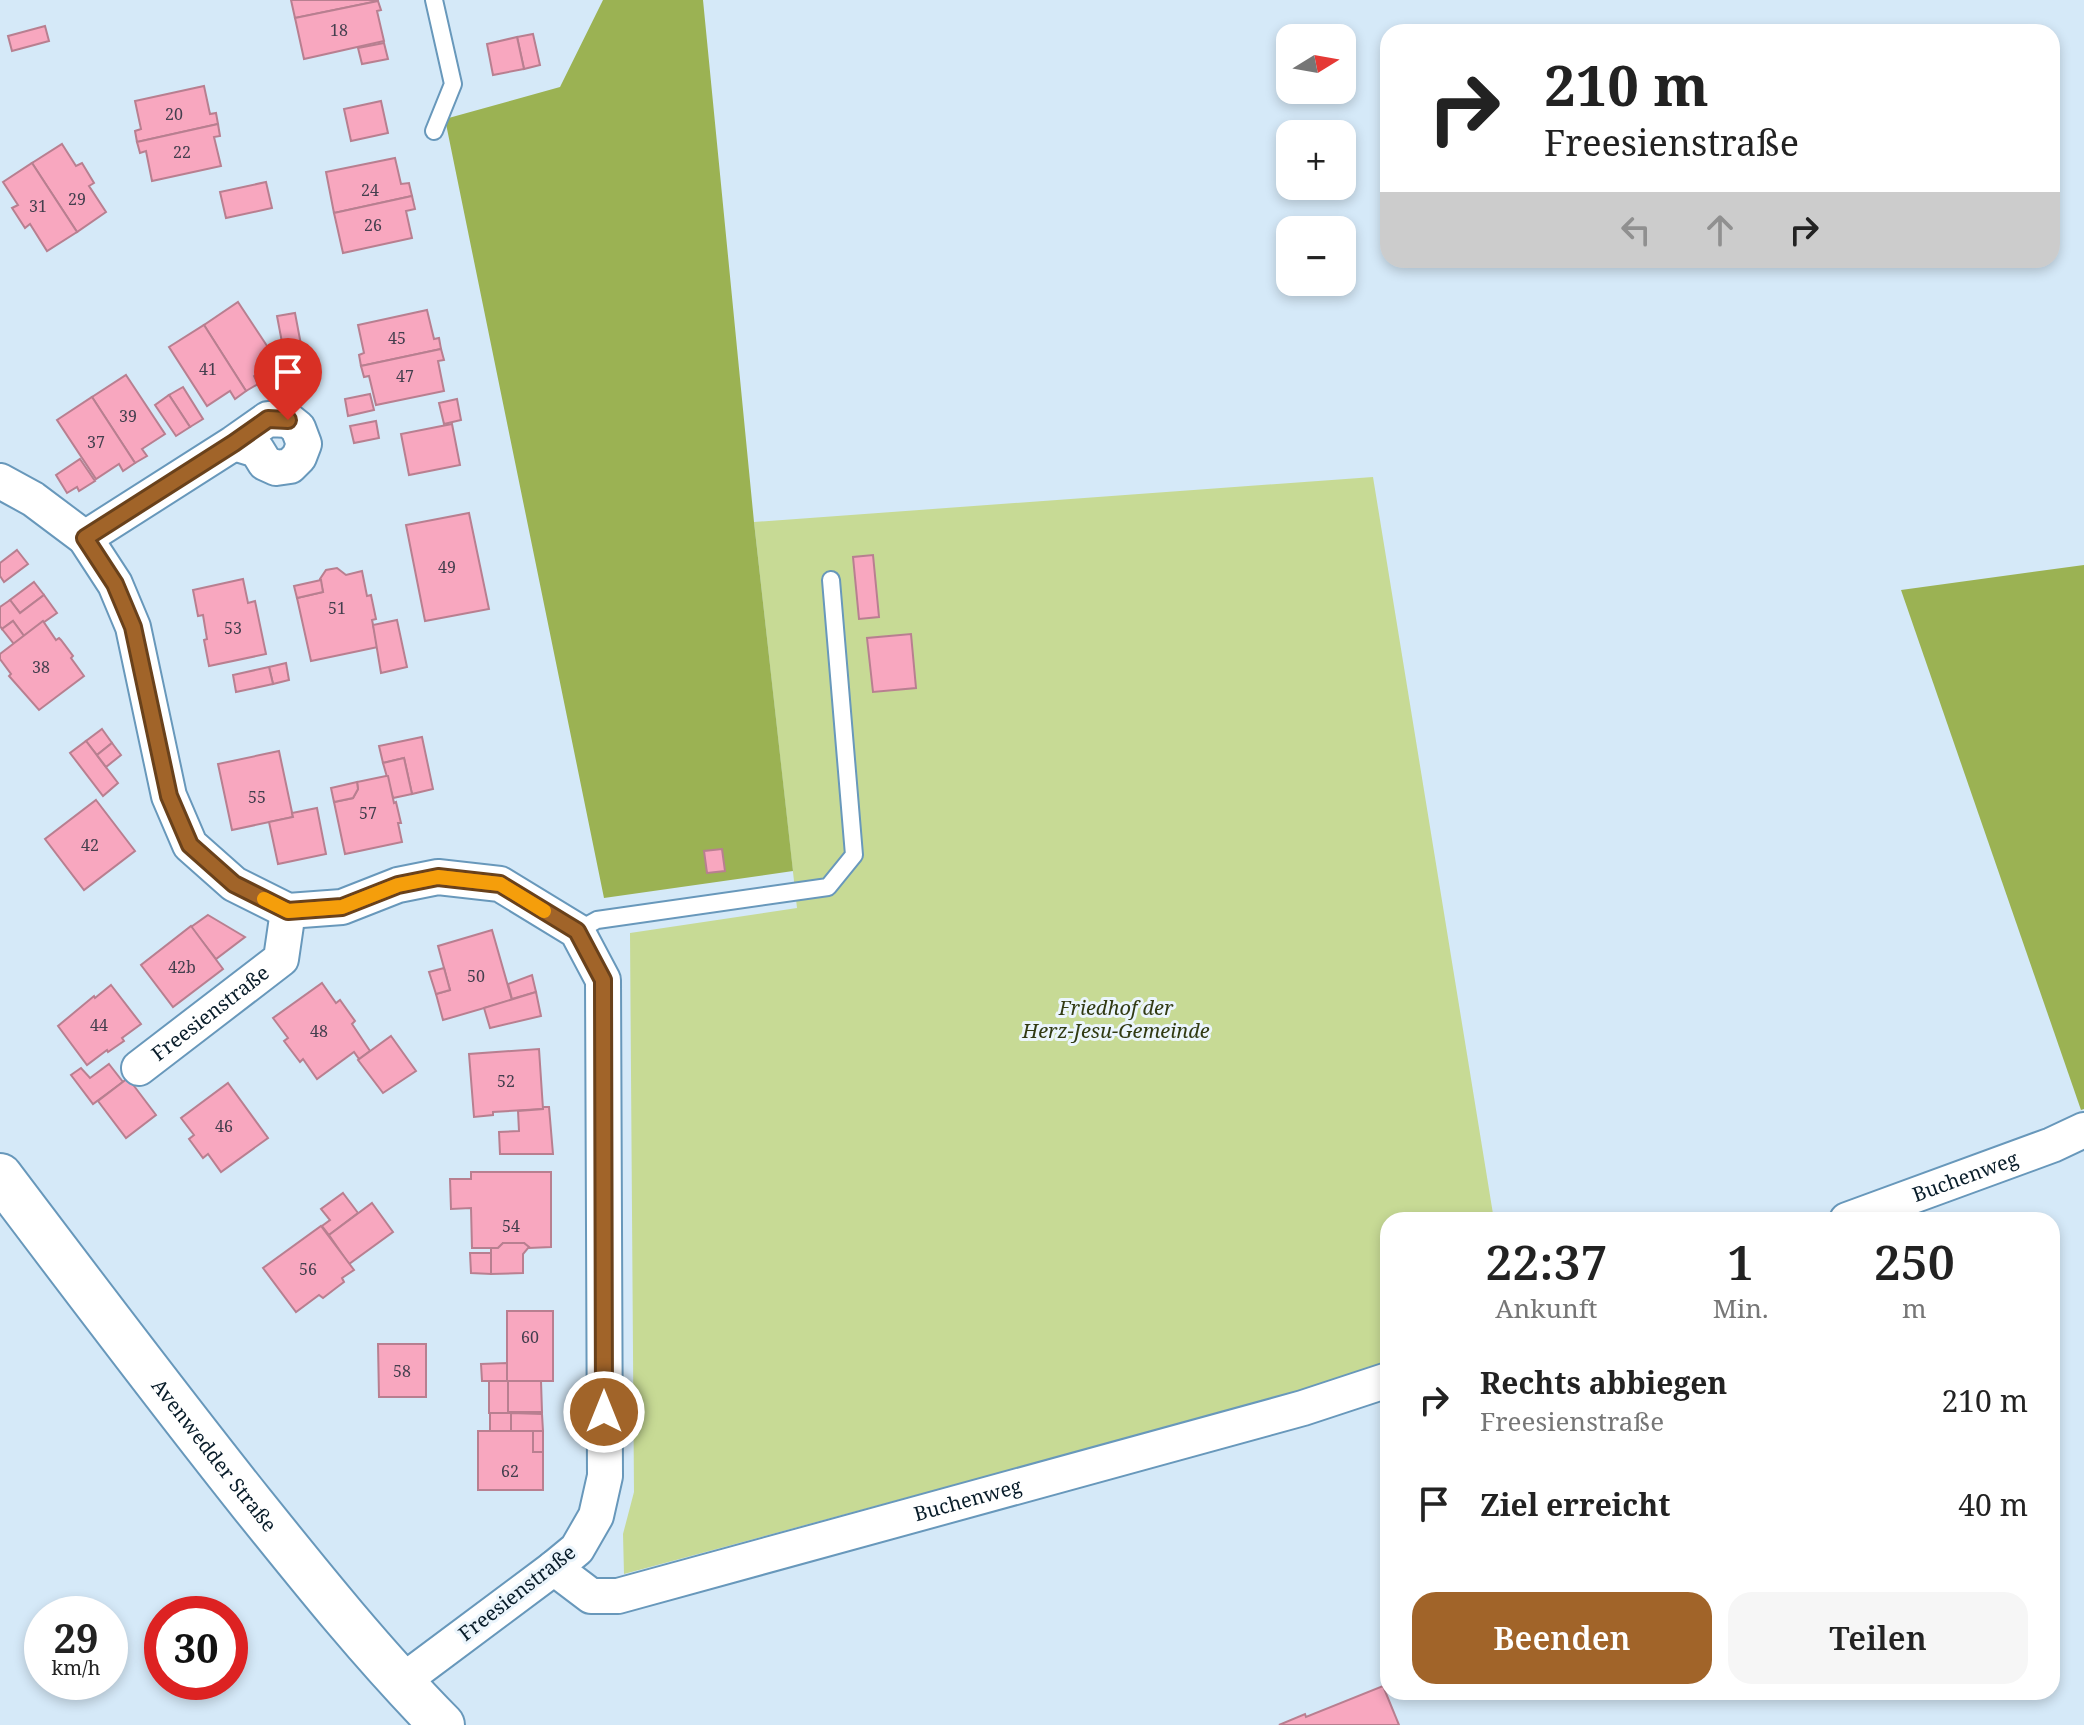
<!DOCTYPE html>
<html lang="de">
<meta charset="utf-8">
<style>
body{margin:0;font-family:"Noto Serif",serif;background:#f6f6f6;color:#222;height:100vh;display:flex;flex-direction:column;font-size:30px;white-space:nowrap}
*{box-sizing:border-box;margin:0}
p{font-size:26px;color:#767676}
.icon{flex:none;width:44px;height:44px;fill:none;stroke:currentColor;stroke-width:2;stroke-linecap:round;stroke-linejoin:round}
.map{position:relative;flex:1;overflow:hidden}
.details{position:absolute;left:1380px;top:1212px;width:680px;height:488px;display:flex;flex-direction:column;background:#fff;border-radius:24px;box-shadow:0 4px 12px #0003}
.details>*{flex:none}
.top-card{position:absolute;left:1380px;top:24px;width:680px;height:244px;border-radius:24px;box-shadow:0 4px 12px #0003;background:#fff;color:#222;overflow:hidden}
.needle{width:52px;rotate:79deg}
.controls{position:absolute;left:1276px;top:24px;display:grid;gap:16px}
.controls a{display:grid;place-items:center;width:80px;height:80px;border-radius:16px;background:#fff;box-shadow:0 4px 12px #0003;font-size:40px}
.speed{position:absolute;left:24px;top:1596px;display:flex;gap:16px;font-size:40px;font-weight:700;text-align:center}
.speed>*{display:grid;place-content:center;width:104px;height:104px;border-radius:50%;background:#fff;box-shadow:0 4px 12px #0003;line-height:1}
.speed small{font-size:20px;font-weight:400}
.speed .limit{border:12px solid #d22;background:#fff;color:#111}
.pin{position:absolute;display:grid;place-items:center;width:68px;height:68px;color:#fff;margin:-82px -34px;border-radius:50% 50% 50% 0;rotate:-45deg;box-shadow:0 0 8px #0007}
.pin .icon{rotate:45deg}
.me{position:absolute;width:88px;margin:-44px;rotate:0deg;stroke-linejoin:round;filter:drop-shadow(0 0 6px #0008)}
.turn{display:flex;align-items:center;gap:28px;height:168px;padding:0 32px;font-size:36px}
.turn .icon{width:104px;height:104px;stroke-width:2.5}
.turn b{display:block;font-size:56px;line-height:68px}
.lanes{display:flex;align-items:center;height:76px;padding:0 32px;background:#0003;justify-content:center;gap:40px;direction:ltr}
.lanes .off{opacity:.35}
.eta{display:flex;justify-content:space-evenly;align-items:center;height:136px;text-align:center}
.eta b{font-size:48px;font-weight:600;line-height:56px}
.primary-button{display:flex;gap:16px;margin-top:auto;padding:16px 32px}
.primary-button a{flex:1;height:92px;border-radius:24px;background:#a16429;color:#fff;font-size:32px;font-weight:600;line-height:92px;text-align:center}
.primary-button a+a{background:#f6f6f6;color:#222}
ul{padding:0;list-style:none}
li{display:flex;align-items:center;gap:24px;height:104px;padding:0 32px}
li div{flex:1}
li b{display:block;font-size:30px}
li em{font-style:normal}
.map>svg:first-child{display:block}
</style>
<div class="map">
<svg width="2084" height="1725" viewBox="0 0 2084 1725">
<rect width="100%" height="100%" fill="#d5e9f8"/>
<!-- green -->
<polygon fill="#c7da95" points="1373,477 1494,1220 1388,1220 1388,1364 1297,1392 624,1574 623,1534 634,1492 630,933 797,908 754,522"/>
<!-- forest -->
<g fill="#9bb253">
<polygon points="603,0 703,0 754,522 793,871 604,898 445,119 560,87"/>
<polygon points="2084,565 2084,1109 2081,1110 1901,590"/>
</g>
<!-- building -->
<g fill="#f8a7bf" stroke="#b87f90" stroke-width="2">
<polygon points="291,0 378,0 378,1 295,18"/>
<polygon points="378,1 381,10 377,11 384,41 304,59 295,18"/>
<polygon points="45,26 49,41 12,51 8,36"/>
<polygon points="533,34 540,65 524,69 517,37"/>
<polygon points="517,37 524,69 493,75 487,44"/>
<polygon points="384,43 388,59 362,64 358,48"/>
<polygon points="204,86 210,114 216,113 218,124 137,142 135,131 141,129 135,101"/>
<polygon points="381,101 388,133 351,141 344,109"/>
<polygon points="218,124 220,136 214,137 221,166 152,181 146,151 140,153 137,142"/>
<polygon points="62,144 76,166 82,163 94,183 89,186 106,212 77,232 32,163"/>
<polygon points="395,158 401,184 409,183 412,196 334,213 326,172"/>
<polygon points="32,163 77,232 47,251 30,224 25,228 12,208 18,205 3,182"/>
<polygon points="266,182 272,208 226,218 220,192"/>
<polygon points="412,196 415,209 406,211 412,238 343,253 334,213"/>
<polygon points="238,302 277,361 254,376 258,384 246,391 204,325"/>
<polygon points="427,310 434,339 439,338 441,349 361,366 359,355 364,353 358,325"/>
<polygon points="295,313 302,350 284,353 277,316"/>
<polygon points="204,325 246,391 235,399 230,391 207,406 169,347"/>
<polygon points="441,349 444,360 438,361 444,391 376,405 369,376 364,377 361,366"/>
<polygon points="126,375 165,434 142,449 147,456 135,463 92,397"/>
<polygon points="183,387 203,419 190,427 169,395"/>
<polygon points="370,394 374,410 348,416 345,399"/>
<polygon points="169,395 190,427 176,436 155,405"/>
<polygon points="92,397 135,463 123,471 119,464 96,479 57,420"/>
<polygon points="457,399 461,420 444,424 439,403"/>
<polygon points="376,421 379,438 354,443 350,426"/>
<polygon points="452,424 460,465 409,475 401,434"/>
<polygon points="80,459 95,481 79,491 77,487 67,493 56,475"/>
<polygon points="469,513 489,609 425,621 406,525"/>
<polygon points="17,550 28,564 4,582 0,576 0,563"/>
<polygon points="873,555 879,617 859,619 853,557"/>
<polygon points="337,568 346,575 362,571 367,596 371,595 376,619 372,620 378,647 311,661 297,598 323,592 320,579 326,570"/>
<polygon points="243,579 248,603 255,601 266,654 209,666 204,640 207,639 203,615 198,616 193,590"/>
<polygon points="321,580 323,592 297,598 294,586"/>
<polygon points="34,582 44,595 20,613 10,600"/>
<polygon points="44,595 57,613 24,636 13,621 2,629 0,626 0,607 10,600 20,613"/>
<polygon points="397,620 407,667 381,673 373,625"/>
<polygon points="13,621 24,636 14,644 2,629"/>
<polygon points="43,621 56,640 59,638 61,640 73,656 71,658 84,676 39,710 9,676 11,674 0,659 0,654"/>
<polygon points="911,634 916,688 873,692 867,638"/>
<polygon points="286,663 289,680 273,684 269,667"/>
<polygon points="269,667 273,684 236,692 233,675"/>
<polygon points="102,729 112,743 97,755 86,741"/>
<polygon points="422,737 433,789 412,794 404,758 383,763 379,746"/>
<polygon points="86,741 118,783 103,796 70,753"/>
<polygon points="112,743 121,755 106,767 97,755"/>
<polygon points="279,751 293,817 232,830 218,764"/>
<polygon points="404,758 412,794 393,798 383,763"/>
<polygon points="386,776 388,776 394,803 396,802 401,823 398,823 402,842 345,854 334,802 353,798 358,789 357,782"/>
<polygon points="357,782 358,789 353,798 334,802 331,788"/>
<polygon points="96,800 135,851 84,890 45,839"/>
<polygon points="317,808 326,854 278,864 269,822 293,817 292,813"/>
<polygon points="722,849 725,871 707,873 704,851"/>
<polygon points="208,915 245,937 216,959 191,927"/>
<polygon points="191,926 223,969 173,1007 141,965"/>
<polygon points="492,930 512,1000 443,1020 436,994 450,990 438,946"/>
<polygon points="444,968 450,990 436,994 429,972"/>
<polygon points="532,975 536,992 512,999 508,984"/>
<polygon points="322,983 336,1003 340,1000 355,1021 352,1024 370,1051 359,1059 354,1052 317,1079 303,1059 300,1062 284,1041 288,1038 273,1018"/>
<polygon points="111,985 141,1024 122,1038 124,1041 108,1052 107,1050 87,1065 58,1026 94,996 95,998"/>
<polygon points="536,992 541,1016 490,1028 484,1008"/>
<polygon points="391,1036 416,1071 383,1093 358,1060"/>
<polygon points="539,1049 543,1109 493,1112 493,1115 474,1117 469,1054"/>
<polygon points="109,1064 123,1082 93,1104 71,1075 81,1068 90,1078"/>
<polygon points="128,1078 156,1115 126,1138 98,1101"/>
<polygon points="228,1083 268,1138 221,1172 208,1154 203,1158 189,1139 194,1135 181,1118"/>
<polygon points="543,1107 549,1107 553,1154 500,1154 499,1132 519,1131 518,1111 543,1109"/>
<polygon points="471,1172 551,1172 551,1247 529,1248 524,1243 503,1243 498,1248 472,1248 471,1208 451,1209 450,1179 471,1179"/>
<polygon points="343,1193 358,1213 329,1235 322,1226 330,1220 321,1209"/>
<polygon points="372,1203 393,1232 349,1264 329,1235"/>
<polygon points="321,1226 354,1270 342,1278 344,1282 336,1288 323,1298 319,1295 296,1312 263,1268"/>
<polygon points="503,1243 524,1243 529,1247 523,1254 523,1273 491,1274 491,1248 498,1248"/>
<polygon points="470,1253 491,1253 491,1274 471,1273"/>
<rect x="507" y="1311" width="46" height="70"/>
<polygon points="378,1344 426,1344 426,1397 379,1397"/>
<polygon points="507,1363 507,1381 482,1381 481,1364"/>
<rect x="489" y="1381" width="19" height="32"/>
<polygon points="508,1381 541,1381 542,1412 508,1412"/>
<rect x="490" y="1413" width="21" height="18"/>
<polygon points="511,1413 542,1414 543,1431 511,1431"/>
<polygon points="478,1431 533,1431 533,1452 543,1452 543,1490 478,1490"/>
<rect x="533" y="1431" width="10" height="21"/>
<polygon points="1383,1686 1399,1725 1279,1725 1305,1714 1306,1717"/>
</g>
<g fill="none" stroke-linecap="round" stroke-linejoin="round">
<!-- lane casing -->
<g stroke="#6898bb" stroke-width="20">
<g id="lane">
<polyline points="434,0 453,84 434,131"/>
<polyline points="577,931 597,920 828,887 854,855 831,580"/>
</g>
</g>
<!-- street casing -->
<g stroke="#6898bb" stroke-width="38">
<g id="street">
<polyline points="0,481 33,499 85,538 115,584 133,627 169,796 190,845 234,884 288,911 342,907 398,885 438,877 500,884 577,931 603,980 605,1476 596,1516 577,1549 554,1568 400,1683"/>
<polyline points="85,538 234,443 268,419 288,420 298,428 304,444 299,457 290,466 276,468 265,463 257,450 234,443"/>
<path id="s1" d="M139 1068 281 959 288 911"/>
<path id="s2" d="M1847 1220 2052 1145 2084 1130"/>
<path id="s3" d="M554 1568 591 1596H618L1303 1408 1388 1380"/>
</g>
</g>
<!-- secondary casing -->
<g stroke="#6898bb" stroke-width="48">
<g id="secondary">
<path id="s4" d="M0 1176C83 1286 166 1396 252 1504 313 1580 374 1656 442 1725"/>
</g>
</g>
<!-- lane -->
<use href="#lane" stroke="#fff" stroke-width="16"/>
<!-- street -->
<use href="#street" stroke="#fff" stroke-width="34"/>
<!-- secondary -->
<use href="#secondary" stroke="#fff" stroke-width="44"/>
</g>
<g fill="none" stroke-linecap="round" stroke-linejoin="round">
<!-- route casing -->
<g stroke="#69411b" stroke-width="20">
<polyline id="route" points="288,420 268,419 234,443 85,538 115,584 133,627 169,796 190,845 234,884 288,911 342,907 398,885 438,877 500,884 577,931 603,980 604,1412"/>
</g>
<!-- route -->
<use href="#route" stroke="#a16429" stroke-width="14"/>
<!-- slow -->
<polyline stroke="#f59e0b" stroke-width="14" points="264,899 288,911 342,907 398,885 438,877 500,884 544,911"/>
</g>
<g text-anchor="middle" stroke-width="6" stroke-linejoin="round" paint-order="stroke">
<!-- number labels -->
<g font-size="16" fill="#443f4e">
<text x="339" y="36">18</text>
<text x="174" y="120">20</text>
<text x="182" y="158">22</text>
<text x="370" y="196">24</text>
<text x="77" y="205">29</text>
<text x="38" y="212">31</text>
<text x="373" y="231">26</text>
<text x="397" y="344">45</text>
<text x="208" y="375">41</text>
<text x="405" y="382">47</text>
<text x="128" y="422">39</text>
<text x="96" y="448">37</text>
<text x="447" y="573">49</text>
<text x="337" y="614">51</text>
<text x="233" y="634">53</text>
<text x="41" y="673">38</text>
<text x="257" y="803">55</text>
<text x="368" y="819">57</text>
<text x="90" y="851">42</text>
<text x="182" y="973">42b</text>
<text x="476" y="982">50</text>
<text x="99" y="1031">44</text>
<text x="319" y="1037">48</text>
<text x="506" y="1087">52</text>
<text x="224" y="1132">46</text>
<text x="511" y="1232">54</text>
<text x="308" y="1275">56</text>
<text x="530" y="1343">60</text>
<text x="402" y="1377">58</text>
<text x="510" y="1477">62</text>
</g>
<!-- park labels -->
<g font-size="20" font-style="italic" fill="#313a12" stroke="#ebf5fc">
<text x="1116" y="1015">Friedhof der<tspan x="1116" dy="23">Herz-Jesu-Gemeinde</tspan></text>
</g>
<!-- street labels -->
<g font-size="20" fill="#081c29" stroke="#ebf5fc">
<text dy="7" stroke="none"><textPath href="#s1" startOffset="90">Freesienstraße</textPath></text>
<text dy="7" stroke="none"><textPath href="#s2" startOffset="126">Buchenweg</textPath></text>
<text dy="7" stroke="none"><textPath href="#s4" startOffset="352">Avenwedder Straße</textPath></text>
<text dy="7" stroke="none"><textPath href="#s3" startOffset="436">Buchenweg</textPath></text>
<text transform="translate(517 1593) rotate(-38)" y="7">Freesienstraße</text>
</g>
</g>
</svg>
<div class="controls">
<a><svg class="needle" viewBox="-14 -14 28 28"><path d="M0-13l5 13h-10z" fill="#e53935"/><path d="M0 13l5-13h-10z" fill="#767676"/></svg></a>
<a>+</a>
<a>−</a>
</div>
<div class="speed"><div>29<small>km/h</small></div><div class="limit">30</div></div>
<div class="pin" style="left:288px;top:420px;background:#d93025"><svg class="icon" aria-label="arrive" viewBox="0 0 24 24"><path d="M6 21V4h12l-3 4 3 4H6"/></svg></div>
<svg class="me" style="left:604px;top:1412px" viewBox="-20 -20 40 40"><circle r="17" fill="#a16429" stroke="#fff" stroke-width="3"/><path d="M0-11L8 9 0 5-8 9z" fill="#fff"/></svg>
<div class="top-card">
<div class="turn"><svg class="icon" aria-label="right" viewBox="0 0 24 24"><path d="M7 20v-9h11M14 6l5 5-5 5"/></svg><div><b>210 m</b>Freesienstraße</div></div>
<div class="lanes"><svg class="icon off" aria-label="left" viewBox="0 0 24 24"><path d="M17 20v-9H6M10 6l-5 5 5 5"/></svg><svg class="icon off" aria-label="ahead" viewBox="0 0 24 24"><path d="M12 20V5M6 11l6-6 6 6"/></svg><svg class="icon" aria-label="right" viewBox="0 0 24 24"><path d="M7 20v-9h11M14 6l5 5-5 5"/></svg></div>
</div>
<section class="details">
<div class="eta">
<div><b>22:37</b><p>Ankunft</p></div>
<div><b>1</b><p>Min.</p></div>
<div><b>250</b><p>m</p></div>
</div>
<ul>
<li><svg class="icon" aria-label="right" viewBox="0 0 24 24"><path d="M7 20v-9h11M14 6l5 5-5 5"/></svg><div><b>Rechts abbiegen</b><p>Freesienstraße</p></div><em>210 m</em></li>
<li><svg class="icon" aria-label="arrive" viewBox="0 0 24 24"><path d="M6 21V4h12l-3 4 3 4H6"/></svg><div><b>Ziel erreicht</b></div><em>40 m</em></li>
</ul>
<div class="primary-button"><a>Beenden</a><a>Teilen</a></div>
</section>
</div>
